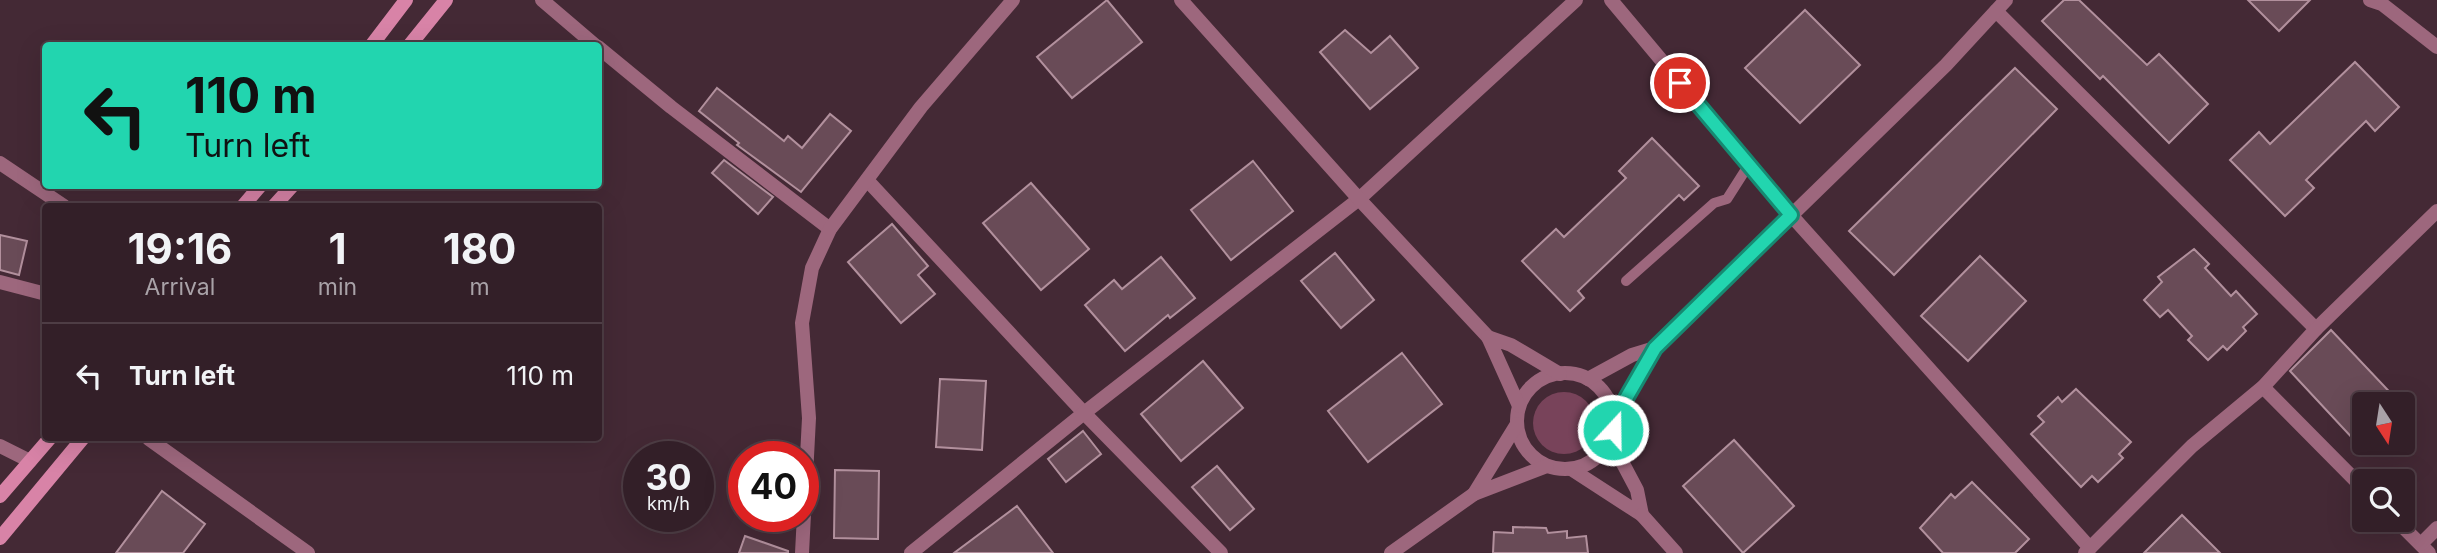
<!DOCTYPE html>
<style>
body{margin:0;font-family:Inter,sans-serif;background:#3b2730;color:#f1f3f6;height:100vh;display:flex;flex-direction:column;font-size:26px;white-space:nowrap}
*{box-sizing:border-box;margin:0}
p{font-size:23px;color:#a9a2a8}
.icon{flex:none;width:38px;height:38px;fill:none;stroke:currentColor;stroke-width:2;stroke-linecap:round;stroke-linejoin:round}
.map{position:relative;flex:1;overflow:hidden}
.sheet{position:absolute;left:42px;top:203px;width:560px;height:238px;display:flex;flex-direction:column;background:#331f28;border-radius:7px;box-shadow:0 7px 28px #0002,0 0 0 2px #4e3d45}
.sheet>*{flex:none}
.banner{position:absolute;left:42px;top:42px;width:560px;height:147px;border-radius:7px;box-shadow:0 7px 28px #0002,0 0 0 2px #4e3d45;background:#22d5af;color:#111;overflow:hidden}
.needle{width:46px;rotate:168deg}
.fabs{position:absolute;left:2352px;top:392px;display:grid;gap:14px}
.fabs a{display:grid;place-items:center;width:63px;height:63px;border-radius:7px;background:#331f28;box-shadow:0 7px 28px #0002,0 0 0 2px #4e3d45;font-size:35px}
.speed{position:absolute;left:623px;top:441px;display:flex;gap:14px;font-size:35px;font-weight:700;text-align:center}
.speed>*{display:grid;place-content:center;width:91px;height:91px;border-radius:50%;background:#331f28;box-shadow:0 7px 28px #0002,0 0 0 2px #4e3d45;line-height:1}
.speed small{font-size:18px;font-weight:400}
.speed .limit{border:10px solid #d22;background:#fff;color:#111}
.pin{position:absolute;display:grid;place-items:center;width:60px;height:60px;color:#fff;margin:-30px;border:4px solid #fff;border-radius:50%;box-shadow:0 2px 7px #0007}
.me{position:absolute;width:77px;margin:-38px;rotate:21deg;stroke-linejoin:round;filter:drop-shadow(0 0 5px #0008)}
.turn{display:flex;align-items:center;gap:24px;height:147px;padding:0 28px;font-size:32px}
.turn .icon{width:91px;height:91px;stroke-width:2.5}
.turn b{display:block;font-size:49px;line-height:60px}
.eta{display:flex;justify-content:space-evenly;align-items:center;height:119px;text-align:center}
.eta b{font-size:42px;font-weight:700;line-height:49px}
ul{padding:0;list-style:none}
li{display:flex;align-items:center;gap:21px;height:105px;padding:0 28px;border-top:2px solid #4e3d45}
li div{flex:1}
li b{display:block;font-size:26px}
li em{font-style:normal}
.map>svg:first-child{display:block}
</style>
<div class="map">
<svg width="2437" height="553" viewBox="0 0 2437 553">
<rect width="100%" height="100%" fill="#442935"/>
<!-- green -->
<circle fill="#78435a" cx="1564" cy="423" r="31"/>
<!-- building -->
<g fill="#694b57" stroke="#b2909d" stroke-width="2">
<polygon points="1107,0 1142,42 1072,98 1037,57"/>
<polygon points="2064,0 2079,0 2147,65 2159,54 2208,104 2169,143 2103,76 2100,79 2042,21"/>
<polygon points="2248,0 2310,0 2279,31"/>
<polygon points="1805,10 1860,65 1800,123 1745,68"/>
<polygon points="1345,30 1371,53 1390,36 1418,68 1370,109 1320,52"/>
<polygon points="2355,62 2399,107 2375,131 2366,121 2306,180 2314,188 2285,216 2230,160 2259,132 2270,144"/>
<polygon points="2015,68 2057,109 1894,275 1849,231"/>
<polygon points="717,88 784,141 788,136 802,148 830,114 851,131 801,192 737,145 739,143 699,111"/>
<polygon points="1652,138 1699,186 1684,200 1679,195 1578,291 1584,298 1570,311 1522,261 1556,229 1564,237 1626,178 1619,171"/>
<polygon points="724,160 773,197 758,214 712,173"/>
<polygon points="1253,161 1293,211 1231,260 1191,210"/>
<polygon points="1031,183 1089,249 1041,290 983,223"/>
<polygon points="892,224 928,266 918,275 935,294 901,323 848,262"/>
<polygon points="0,235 27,241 19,275 0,270"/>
<polygon points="2194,249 2209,264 2205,268 2231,296 2236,291 2257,314 2243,327 2246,331 2227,350 2223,346 2208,360 2188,340 2192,336 2168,310 2160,317 2144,300 2162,282 2158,277"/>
<polygon points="1335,253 1374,300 1341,328 1301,281"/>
<polygon points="1980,256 2026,301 1968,361 1921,316"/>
<polygon points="1161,257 1195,298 1170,318 1168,315 1125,351 1085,305 1114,280 1122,289"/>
<polygon points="2331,330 2401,404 2364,404 2364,434 2356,442 2290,371"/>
<polygon points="1402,353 1442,404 1368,462 1328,411"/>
<polygon points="1203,361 1243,408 1181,461 1141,414"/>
<polygon points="940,379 986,381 982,450 936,447"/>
<polygon points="2076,389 2131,442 2119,454 2123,458 2098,482 2092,476 2081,487 2031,434 2044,422 2038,416 2058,397 2062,402"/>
<polygon points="1083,431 1101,454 1066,482 1048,459"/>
<polygon points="1734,440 1794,506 1743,553 1683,486"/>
<polygon points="1217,466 1254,509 1230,530 1192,487"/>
<polygon points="835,470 879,471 878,539 834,538"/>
<polygon points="1972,482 2029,539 2015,553 1943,553 1920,528 1951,494 1955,498"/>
<polygon points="162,491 205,524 183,553 116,553"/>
<polygon points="1017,506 1053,553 954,553"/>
<polygon points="2182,515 2220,553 2144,553"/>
<polygon points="1513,527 1546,528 1548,533 1567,531 1567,538 1586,536 1588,553 1493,553 1494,532 1513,533"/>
<polygon points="745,536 788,551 788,553 739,553"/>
</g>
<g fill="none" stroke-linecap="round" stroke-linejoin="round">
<!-- service -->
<polyline stroke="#9d677d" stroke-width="10" points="1626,281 1714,203 1727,199 1748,166"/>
<!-- minor -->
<g stroke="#9d677d" stroke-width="14">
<polyline points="542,0 596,46"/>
<polyline points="1611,0 1791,215 2090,548"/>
<polyline points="2370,0 2382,4 2437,47"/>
<polyline points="1996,11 2316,329"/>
<polyline points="598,47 671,107 830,229"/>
<polyline points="0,163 64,206"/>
<polyline points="867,180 1084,413 1221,553"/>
<polyline points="0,282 46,294"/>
<polyline points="2263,387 2364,489"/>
<polyline points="149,439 308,553"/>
<polyline points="0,446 30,461"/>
<polyline points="2396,520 2429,553"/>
<polyline points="2421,544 2437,528"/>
<polyline points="911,553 1084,413 1359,199 1576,0"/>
<polyline points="2085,553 2192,446 2263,387 2316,329 2437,211"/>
</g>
<!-- tertiary -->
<g stroke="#9d677d" stroke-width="14">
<polyline points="1181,0 1359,199 1488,337"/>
<polyline points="1655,348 1946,65 2006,0"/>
<circle cx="1565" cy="421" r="48"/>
<polyline points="1588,379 1632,355 1655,348 1613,421"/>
<polyline points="1519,406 1488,337 1511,345 1560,374"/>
<polyline points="1517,424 1474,494 1547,466"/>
<polyline points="1571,469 1642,515 1637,490 1610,439"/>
<polyline points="1642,515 1676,553"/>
<polyline points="802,553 809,418 802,323 812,268 830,229 921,107 1013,0"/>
<polyline points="1391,553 1474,494"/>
</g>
<!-- secondary -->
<g stroke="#d883a7" stroke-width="14">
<polyline points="371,46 406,0"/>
<polyline points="409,46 446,0"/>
<polyline points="243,206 260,186"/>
<polyline points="274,206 292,186"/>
<polyline points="0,496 50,438"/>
<polyline points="0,538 83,438"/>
</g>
</g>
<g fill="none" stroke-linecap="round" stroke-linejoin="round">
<!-- route casing -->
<g stroke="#168a72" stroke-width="18">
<polyline id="route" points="1613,430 1613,421 1655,348 1791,215 1680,83"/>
</g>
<!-- route -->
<use href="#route" stroke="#22d5af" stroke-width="12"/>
</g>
</svg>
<div class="fabs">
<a><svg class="needle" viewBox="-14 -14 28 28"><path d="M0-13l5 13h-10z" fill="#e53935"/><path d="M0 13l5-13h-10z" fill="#a9a2a8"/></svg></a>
<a><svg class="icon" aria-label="search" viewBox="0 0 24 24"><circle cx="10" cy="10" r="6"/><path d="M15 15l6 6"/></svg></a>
</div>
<div class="speed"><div>30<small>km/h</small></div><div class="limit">40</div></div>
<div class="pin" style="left:1680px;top:83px;background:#d93025"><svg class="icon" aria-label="arrive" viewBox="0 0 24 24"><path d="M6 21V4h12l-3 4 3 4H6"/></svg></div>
<svg class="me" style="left:1613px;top:430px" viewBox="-20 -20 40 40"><circle r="17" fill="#22d5af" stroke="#fff" stroke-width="3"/><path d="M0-11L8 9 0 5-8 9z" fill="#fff"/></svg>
<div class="banner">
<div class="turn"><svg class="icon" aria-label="left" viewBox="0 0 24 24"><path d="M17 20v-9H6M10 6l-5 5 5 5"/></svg><div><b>110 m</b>Turn left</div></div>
</div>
<section class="sheet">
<div class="eta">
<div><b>19:16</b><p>Arrival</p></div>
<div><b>1</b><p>min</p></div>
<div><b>180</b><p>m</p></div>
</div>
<ul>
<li><svg class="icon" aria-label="left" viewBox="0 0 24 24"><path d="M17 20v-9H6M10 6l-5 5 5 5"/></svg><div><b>Turn left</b></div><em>110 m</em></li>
</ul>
</section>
</div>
